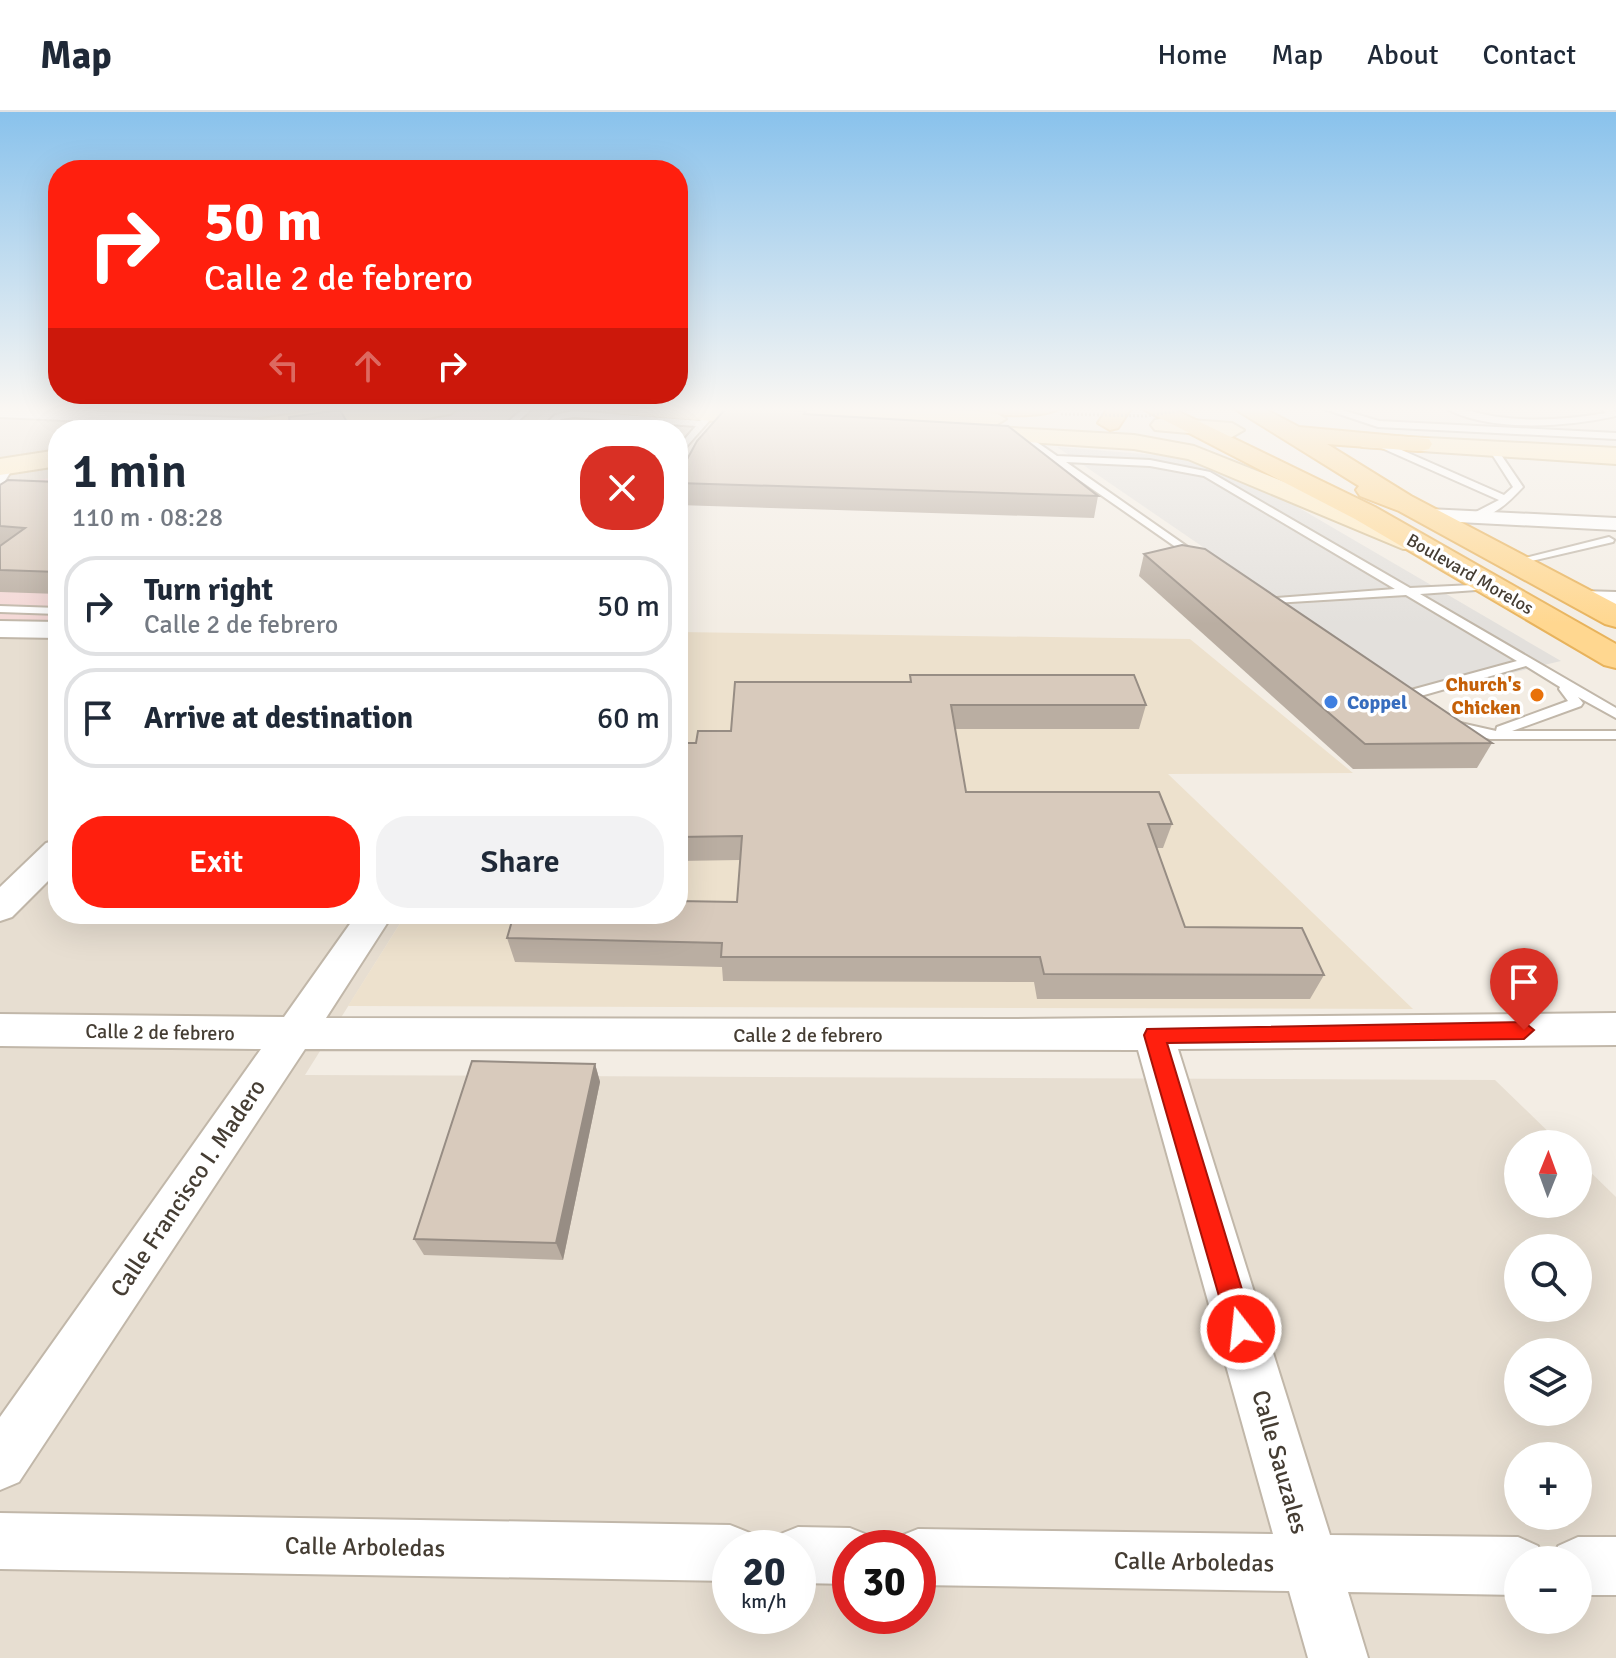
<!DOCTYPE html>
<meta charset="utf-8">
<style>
body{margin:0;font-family:Signika,sans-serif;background:#f2f2f3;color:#1f2937;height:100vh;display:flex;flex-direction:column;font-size:30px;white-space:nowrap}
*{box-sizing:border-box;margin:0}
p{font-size:26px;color:#747a83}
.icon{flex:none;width:44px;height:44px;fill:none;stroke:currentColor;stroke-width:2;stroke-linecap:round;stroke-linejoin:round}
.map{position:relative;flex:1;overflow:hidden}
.side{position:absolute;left:48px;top:308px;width:640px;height:504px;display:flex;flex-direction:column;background:#fff;border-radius:32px;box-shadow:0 8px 32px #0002}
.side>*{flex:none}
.top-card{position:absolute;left:48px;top:48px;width:640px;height:244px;border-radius:32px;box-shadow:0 8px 32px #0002;background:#ff1f0e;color:#fff;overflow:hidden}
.needle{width:52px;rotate:1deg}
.tools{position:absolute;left:1504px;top:1018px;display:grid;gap:16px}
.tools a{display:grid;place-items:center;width:88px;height:88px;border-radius:50%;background:#fff;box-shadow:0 8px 32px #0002;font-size:40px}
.speed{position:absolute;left:712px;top:1418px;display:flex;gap:16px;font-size:40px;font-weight:700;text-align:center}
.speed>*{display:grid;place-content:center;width:104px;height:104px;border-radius:50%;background:#fff;box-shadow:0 8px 32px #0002;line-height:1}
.speed small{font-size:20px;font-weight:400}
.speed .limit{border:12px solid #d22;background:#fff;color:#111}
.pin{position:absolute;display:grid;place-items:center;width:68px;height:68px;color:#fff;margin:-82px -34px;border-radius:50% 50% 50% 0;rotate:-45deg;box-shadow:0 0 8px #0007}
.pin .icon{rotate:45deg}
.me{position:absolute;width:88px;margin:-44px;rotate:344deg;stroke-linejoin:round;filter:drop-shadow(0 0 6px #0008)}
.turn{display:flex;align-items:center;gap:28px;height:168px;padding:0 24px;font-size:36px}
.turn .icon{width:104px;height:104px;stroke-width:2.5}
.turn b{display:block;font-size:56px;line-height:68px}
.lanes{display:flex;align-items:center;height:76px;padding:0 24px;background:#0003;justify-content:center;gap:40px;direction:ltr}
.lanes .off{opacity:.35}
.round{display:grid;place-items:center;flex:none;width:84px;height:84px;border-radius:32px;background:#f2f2f3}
.overview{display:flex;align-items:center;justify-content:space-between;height:136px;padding:0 24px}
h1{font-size:48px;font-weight:600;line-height:60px}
.action{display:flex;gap:16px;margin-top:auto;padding:16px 24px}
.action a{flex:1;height:92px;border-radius:32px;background:#ff1f0e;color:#fff;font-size:32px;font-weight:600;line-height:92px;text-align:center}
.action a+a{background:#f2f2f3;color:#1f2937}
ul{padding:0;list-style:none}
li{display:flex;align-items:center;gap:24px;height:100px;margin:0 16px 12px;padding:0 8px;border:4px solid #e0e1e3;border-radius:32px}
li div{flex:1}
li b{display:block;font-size:30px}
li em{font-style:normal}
header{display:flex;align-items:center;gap:48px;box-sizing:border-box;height:112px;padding:0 40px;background:#fff;border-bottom:2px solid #e0e1e3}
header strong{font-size:38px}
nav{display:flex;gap:44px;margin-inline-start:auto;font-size:28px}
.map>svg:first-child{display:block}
</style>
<header>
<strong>Map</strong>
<nav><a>Home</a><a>Map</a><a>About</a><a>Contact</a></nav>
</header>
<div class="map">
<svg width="1616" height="1546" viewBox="0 0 1616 1546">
<rect width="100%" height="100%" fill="#f3ede4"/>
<!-- residential -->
<path fill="#e7ded1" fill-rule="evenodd" d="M0 295H550L528 318H58V802H406L305 963 1495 968 1561 1032H1518V1092H1578V1048L1616 1085V1546H0ZM1518 1136H1578V1196H1518ZM1518 1240H1578V1300H1518ZM1518 1344H1578V1404H1518ZM730 1436H798V1504H730ZM850 1436H918V1504H850ZM1518 1448H1578V1508H1518Z"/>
<!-- education -->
<polygon fill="#ede1cd" points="678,520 1190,527 1353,661 1168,662 1413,897 348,894 406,802 678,802"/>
<!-- medical -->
<g fill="#f4d8d6">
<polygon points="491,295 499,295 474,318 340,318"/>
<polygon points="58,365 58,509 0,509 0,373"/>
</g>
<!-- parking -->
<polygon fill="#e3e0dc" points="1057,335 1182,345 1204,350 1253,369 1561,549 1419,583"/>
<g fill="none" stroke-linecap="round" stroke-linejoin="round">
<!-- lane casing -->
<g stroke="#c1b7a9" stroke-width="4">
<g id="lane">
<polygon points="525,295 534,295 508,318 499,318"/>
<polygon points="1318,295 1332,295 1379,309 1616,321 1616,327 1378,315"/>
<path d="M1443 295C1462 295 1480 303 1499 305 1534 310 1570 307 1606 301L1599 295H1609L1616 300V304C1566 315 1489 321 1443 295Z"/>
<polygon points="574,299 700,309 706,305 710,308 678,344 678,335 696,314 574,305 561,307 549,318 540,318 555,303"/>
<polygon points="1019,322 1025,322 1057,344 1150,348 1210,360 1410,476 1494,472 1494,476 1490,477 1420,482 1616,596 1616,606 1578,585 1583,591 1581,594 1512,619 1616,619 1616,627 1490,627 1451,617 1451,611 1456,610 1496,619 1497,615 1568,589 1559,577 1560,575 1526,554 1410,587 1400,587 1400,581 1517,549 1406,483 1258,492 1256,490 1262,487 1395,477 1204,364 1150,354 1066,350 1202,445 1193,447 1019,326"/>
<path d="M1375 329H1381L1504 383 1513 375 1488 336 1495 334 1523 375C1509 390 1492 407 1470 407V403L1499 388 1375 333Z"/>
<polygon points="7,351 15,353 3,372 0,373 0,362"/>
<polygon points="1609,425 1614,428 1613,430 1514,453 1509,450"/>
<polygon points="0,494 58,496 58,502 0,500"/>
</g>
</g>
<!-- street casing -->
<g stroke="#c1b7a9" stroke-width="4">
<g id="street">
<polygon points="0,295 258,307 267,312 258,317 0,305"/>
<polygon points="1428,397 1616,406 1616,418 1420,408 1417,403 1420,398"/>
<polygon points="1581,479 1616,480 1616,494 1572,491 1569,486"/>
<polygon points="0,509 58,510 58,526 0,525"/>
<polygon points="58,728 58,759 12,805 0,809 0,775 46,731"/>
<polygon points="357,802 393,802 326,906 1010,907 1616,901 1616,933 1178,937 1330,1423 1518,1425 1538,1434 1544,1448 1518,1448 1518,1483 1348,1480 1368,1546 1308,1546 1289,1479 918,1473 918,1436 893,1436 898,1425 918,1417 1273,1422 1138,938 305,937 19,1370 0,1378 0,1305 261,937 0,934 0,902 284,905"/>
<polygon points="0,1401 730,1413 750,1421 756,1436 730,1436 730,1469 0,1457"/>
<polygon points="798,1415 850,1416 870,1424 875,1436 850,1436 850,1472 798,1471 798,1436 772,1436 778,1423"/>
<polygon points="1578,1425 1616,1425 1616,1483 1578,1483 1578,1448 1552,1448 1558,1434"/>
</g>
</g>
<!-- secondary casing -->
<g stroke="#d5be91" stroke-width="4">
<g id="secondary">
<polygon points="337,295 395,295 394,298 461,295 450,302 357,318 349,316 348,308 281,318 224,318 236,311"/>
<polygon points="609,295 865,295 994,300 1006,307 994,314 792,306 789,312 781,314 620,302"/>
<polygon points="1163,306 1232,311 1244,318 1232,325 1155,318 1151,313 1155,308"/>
<polygon points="961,313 1134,323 1194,334 1423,425 1427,431 1423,437 1403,437 1188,347 1134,337 953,325 949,320 953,315"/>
<polygon points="1371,323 1616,336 1616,352 1362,335 1359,330"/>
<polygon points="58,338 58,354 0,363 0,347"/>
</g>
</g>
<!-- primary casing -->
<g stroke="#e8b35c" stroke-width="4">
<g id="primary">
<path d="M975 295H1061C1052 306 984 306 975 295Z"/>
<polygon points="1109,295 1132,295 1118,316 1110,318 1098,311"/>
<polygon points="1139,295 1169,295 1375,395 1616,532 1616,556 1604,553 1355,407"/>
<polygon points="1232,295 1261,295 1299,315 1429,327 1432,332 1429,337 1420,339 1327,332 1411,384 1616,492 1616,515 1605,512 1399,399 1360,384 1356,378 1359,374"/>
</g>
</g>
<!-- lane -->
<use href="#lane" fill="#fff" fill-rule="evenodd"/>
<!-- street -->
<use href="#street" fill="#fff" fill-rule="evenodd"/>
<!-- secondary -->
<use href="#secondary" fill="#ffebc1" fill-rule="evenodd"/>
<!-- primary -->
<use href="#primary" fill="#ffd790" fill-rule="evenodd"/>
<!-- path-bridge -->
<polyline stroke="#c1ae97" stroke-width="3" stroke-dasharray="2 2" stroke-linecap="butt" points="1061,302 1146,304 1204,295"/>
</g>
<!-- wall -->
<g fill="#baaea2">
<polygon points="764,295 816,295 814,299"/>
<polygon points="806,302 1098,384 1094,406 678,393 678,364"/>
<polygon points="58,370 58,482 0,480 0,373"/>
<polygon points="1144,442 1492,631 1477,656 1353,657 1139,464"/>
<polygon points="910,563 1146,593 1139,617 955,617 966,680 1172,712 1163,736 1157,736 1185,815 1324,863 1310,887 1037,887 1034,870 723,869 722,855 515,850 507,826 737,790 740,748 678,749 678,631 696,631 731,619 910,570"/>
<polygon points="595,952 600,970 563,1148 424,1143 414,1127"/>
</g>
<!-- shaded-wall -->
<polygon fill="#978d84" points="595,952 600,970 563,1148 556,1131"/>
<!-- building -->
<g fill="#d8cabc" stroke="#978d84" stroke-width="2">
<polygon points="727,295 753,295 806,299 804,302 1008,314 1098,384 678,371 678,364 697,329"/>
<polygon points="340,298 351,317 350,318 258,318 290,313 289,305"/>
<polygon points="8,368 58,370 58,460 0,458 0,434 25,416 0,414 0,373"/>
<polygon points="1182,433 1205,437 1492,631 1365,632 1144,442"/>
<polygon points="910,563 1134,563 1146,593 951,593 966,680 1159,680 1172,712 1148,712 1185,815 1302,816 1324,863 1044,862 1040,845 721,845 722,831 507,826 514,802 678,802 678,789 737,790 742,724 678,725 678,631 696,631 698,619 731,619 735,570 911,570"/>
<polygon points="472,949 595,952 556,1131 414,1127"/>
</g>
<!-- sky -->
<linearGradient id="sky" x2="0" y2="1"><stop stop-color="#89c2ec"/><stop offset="0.58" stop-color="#faf7f3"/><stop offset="1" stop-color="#faf7f3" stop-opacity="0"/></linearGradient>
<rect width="1616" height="512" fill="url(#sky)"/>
<!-- route -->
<polygon fill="#ff1f0e" stroke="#a61409" stroke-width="2" points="1524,910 1534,918 1524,927 1167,931 1254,1217 1250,1226 1241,1230 1231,1226 1144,923 1147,917"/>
<!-- markers -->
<circle fill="#e8710a" stroke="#fff" stroke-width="3" cx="1537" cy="583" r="8"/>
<circle fill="#3f7fe0" stroke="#fff" stroke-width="3" cx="1331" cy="590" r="8"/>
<g text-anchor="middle" stroke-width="7" stroke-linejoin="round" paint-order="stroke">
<!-- far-street labels -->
<g font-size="18" fill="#453d33" stroke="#fff">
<text transform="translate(1470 462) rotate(30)" y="6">Boulevard Morelos</text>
</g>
<!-- food labels -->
<g font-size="20" font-weight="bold" fill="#c56008" stroke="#fff" text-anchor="end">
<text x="1521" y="579">Church's<tspan x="1521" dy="23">Chicken</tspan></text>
</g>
<!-- shop labels -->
<g font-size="20" font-weight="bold" fill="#366cbe" stroke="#fff" text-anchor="start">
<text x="1347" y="597">Coppel</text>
</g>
<!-- street labels -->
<g font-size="20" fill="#453d33" stroke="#fff">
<text transform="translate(160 920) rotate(1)" y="7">Calle 2 de febrero</text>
<text x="808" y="930">Calle 2 de febrero</text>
</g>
<!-- near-street labels -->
<g font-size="24" fill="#453d33" stroke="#fff">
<text transform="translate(188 1076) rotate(-56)" y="8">Calle Francisco I. Madero</text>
<text transform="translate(1280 1350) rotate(74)" y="8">Calle Sauzales</text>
<text transform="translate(365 1435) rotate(1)" y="8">Calle Arboledas</text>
<text transform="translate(1194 1450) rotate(1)" y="8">Calle Arboledas</text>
</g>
</g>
</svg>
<div class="tools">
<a><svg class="needle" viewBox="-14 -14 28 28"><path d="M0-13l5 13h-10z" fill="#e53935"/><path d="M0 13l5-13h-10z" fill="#747a83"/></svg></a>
<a><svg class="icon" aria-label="search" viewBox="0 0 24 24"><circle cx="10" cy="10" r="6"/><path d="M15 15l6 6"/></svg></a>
<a><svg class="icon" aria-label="layers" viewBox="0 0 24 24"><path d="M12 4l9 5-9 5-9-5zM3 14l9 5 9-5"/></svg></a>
<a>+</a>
<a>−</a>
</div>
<div class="speed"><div>20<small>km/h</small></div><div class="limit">30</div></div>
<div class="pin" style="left:1524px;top:918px;background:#d93025"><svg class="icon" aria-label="arrive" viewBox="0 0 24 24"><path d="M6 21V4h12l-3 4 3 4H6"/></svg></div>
<svg class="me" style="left:1241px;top:1217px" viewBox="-20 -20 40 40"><circle r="17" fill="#ff1f0e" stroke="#fff" stroke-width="3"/><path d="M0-11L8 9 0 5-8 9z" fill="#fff"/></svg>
<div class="top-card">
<div class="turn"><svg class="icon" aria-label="right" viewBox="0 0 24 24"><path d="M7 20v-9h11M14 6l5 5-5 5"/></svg><div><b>50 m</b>Calle 2 de febrero</div></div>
<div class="lanes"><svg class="icon off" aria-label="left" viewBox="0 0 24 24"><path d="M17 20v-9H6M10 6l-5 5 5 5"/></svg><svg class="icon off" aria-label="ahead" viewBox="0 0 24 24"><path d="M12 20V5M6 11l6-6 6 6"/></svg><svg class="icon" aria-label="right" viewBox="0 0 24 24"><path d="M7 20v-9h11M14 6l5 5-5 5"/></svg></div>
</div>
<section class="side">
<div class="overview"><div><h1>1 min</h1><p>110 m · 08:28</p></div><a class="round" style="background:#d93025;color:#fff"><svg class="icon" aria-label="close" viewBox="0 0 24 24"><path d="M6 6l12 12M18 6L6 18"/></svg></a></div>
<ul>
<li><svg class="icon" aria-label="right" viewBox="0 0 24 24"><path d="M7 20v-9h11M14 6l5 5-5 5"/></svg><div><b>Turn right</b><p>Calle 2 de febrero</p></div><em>50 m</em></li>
<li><svg class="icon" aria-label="arrive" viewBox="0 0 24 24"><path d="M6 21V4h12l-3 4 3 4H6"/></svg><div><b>Arrive at destination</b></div><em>60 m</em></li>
</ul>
<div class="action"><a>Exit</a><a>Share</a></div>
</section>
</div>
